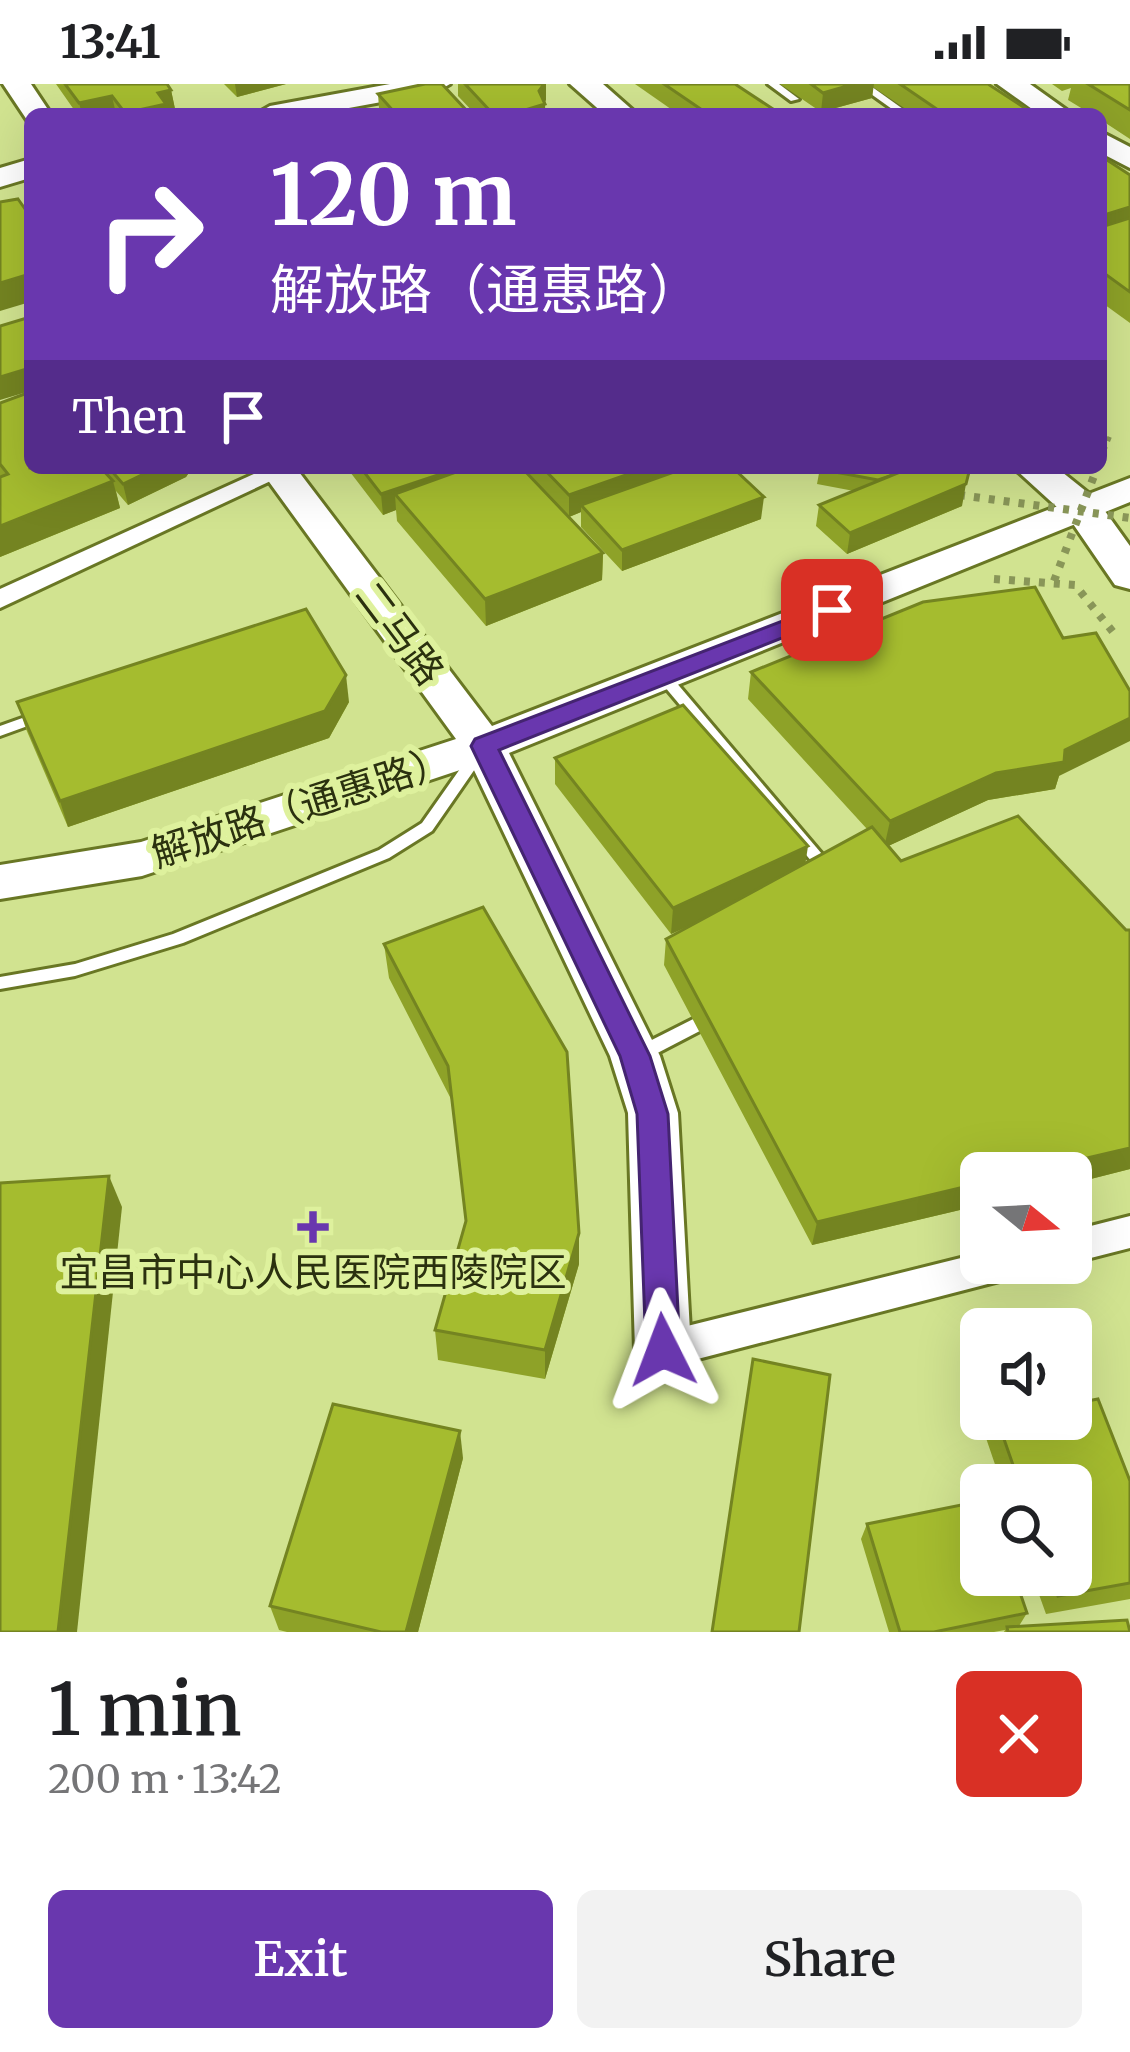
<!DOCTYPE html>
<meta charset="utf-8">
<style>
body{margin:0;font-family:Merriweather,"Noto Sans SC",serif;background:#f2f2f2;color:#202124;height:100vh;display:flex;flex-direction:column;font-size:45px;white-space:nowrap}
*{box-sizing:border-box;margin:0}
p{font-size:39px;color:#757577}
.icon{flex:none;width:66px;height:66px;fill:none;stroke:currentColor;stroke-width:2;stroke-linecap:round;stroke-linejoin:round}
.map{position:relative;height:1548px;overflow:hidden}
.drawer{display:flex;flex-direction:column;background:#fff;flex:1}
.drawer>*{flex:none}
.hud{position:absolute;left:24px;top:24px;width:1083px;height:366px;border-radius:18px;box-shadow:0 12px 48px #0002;background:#6937ae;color:#fff;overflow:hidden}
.needle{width:78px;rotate:108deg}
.controls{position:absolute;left:960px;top:1068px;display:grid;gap:24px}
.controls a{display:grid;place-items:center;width:132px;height:132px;border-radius:18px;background:#fff;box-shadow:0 12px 48px #0002;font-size:60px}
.pin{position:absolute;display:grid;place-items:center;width:102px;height:102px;color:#fff;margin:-51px;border-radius:24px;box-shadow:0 6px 18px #0006}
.me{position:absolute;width:132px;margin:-66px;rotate:357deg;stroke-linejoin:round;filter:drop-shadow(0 0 9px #0008)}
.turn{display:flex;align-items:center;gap:42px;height:252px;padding:0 48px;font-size:54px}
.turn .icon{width:156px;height:156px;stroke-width:2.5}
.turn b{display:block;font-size:84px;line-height:102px}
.then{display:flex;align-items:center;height:114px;padding:0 48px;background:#0003;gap:24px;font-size:45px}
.round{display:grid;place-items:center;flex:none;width:126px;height:126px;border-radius:18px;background:#f2f2f2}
.summary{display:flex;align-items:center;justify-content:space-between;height:204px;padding:0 48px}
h1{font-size:72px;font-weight:600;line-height:90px}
.cta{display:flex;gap:24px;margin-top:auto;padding:24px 48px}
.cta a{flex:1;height:138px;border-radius:18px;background:#6937ae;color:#fff;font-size:48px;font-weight:600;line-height:138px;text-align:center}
.cta a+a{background:#f2f2f2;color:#202124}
.status{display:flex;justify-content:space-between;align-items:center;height:84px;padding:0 60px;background:#fff;direction:ltr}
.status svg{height:33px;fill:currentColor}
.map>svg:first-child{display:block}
</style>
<div class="status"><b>13:41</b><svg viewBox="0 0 49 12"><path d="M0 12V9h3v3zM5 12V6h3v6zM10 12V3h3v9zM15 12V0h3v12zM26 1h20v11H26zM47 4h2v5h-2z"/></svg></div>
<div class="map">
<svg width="1130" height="1548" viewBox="0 0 1130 1548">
<rect width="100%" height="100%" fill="#d1e390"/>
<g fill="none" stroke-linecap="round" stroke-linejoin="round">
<!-- lane casing -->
<g stroke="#697724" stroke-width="6">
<g id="lane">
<polygon points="768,0 779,0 799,15 791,17"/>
<polygon points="857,0 868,0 910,30 899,30"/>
<polygon points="664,588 669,590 833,783 836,787 833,791 823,791 659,596 657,593"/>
<polygon points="42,627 47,629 49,632 47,635 0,652 0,642"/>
<polygon points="479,664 486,669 432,747 389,774 183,859 75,892 0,905 0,893 75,880 173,850 379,766 422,739 474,665"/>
<polygon points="713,925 719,927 721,932 719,937 644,976 638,978 632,976 630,971 632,966"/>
</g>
</g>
<!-- street casing -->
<g stroke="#697724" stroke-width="6">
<g id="street">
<polygon points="267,384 292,387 0,524 0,505"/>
<polygon points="1130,1132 1130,1164 1071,1179 1070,1179 1071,1147"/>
<polygon points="981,1169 981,1179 1025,1179 1020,1191 1007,1195 663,1284 650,1279 644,1266 650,1253 663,1248"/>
</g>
</g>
<!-- secondary casing -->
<g stroke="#697724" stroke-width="6">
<g id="secondary">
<polygon points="3,0 31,0 51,30 30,30 27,36"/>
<polygon points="390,0 450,0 436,8 316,30 256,30 270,22"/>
<polygon points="997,0 1030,0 1072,30 1039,30"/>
<polygon points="1101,48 1130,63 1130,84 1101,69"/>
<polygon points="30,75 30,94 0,103 0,84"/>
<polygon points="259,384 296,384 492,642 1130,394 1130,418 509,669 660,972 678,1029 691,1266 683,1285 663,1293 643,1285 635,1266 628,1029 610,972 472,682 142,792 0,815 0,781 141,758 456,655"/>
</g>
</g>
<!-- primary casing -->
<g stroke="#697724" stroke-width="6">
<g id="primary">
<polygon points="570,0 603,0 637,30 604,30"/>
<polygon points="1014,384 1057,384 1097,416 1130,462 1130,505 1115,501 1069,434"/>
</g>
</g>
<!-- path-far1 -->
<polyline stroke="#899658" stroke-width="4.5" stroke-dasharray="4.5 6" stroke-linecap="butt" points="1101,349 1110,352 1101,374"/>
<!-- path -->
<polyline stroke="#899658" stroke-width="8" stroke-dasharray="6 9" stroke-linecap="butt" points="994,495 1075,501 1113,548"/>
<!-- lane -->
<use href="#lane" fill="#fff" fill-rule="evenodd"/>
<!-- street -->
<use href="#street" fill="#fff" fill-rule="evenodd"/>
<!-- secondary -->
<use href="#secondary" fill="#fff" fill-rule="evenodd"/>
<!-- primary -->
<use href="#primary" fill="#fff" fill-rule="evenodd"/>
<!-- path-bridge -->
<g stroke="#899658" stroke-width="8" stroke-dasharray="6 9" stroke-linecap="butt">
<polyline points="959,411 1130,434"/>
<polyline points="1054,497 1097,384"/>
</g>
</g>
<!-- wall -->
<g fill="#8ea228">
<polygon points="56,0 167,0 171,6 175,25 167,27 168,30 77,30"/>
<polygon points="224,0 286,0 237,13"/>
<polygon points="458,0 546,0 545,27 572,30 475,30 458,12"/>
<polygon points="635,0 735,0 776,27 776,30 678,30"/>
<polygon points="780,0 988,0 1034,30 913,30 873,3 872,14 821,28"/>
<polygon points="1052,0 1130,0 1130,55 1101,36 1101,30 1091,30 1068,16 1071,4 1062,7"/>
<polygon points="378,10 468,30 385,30 379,24"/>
<polygon points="1101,72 1130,91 1130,239 1101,218"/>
<polygon points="0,319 30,384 192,384 186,393 128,421 116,407 120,424 0,473"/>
<polygon points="347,384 522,384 603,469 602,496 486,542 397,437 396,426 383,431"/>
<polygon points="530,384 733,384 761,435 622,487 581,443 581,428 569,433 530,391"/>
<polygon points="820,384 900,388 962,422 847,470 816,442 819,421 854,407 817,400"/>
<polygon points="751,588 1059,692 1055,705 988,716 888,762 901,777 1126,846 1130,846 1130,1085 1071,1100 1071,1089 981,1089 981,1121 812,1161 664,881 666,855 687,843 671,850 555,700 555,674 805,779 867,745 748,615"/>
<polygon points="17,618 349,618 329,654 68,743 26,645"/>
<polygon points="384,860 579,1149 579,1180 545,1295 438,1276 435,1246 466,1139 451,1015 389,894"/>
<polygon points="995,1335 1071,1335 1130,1397 1130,1515 1046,1530 1032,1491 1071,1491 1071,1401 1002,1401 986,1354"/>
<polygon points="463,1374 418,1548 287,1548 279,1546 270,1522"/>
<polygon points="867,1440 1027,1529 1019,1542 1130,1548 1004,1548 1005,1546 994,1548 889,1548 861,1455"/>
</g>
<!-- shaded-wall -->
<g fill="#748421">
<polygon points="235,0 286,0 237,13"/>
<polygon points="544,0 546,0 546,16 543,21 545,20 545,30 512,30 539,7"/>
<polygon points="854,0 874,0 872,14 821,28 823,9"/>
<polygon points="171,6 175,25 167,27 168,30 125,30 158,9"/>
<polygon points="112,12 116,30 82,30 79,19"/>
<polygon points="1130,123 1130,146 1101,156 1101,132"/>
<polygon points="30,190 30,218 0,227 0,199"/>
<polygon points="30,284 30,307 0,316 0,293"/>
<polygon points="156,384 192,384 186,393 128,421 123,400"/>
<polygon points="459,384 508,384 395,410 396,426 383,431 381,410"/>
<polygon points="646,384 704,384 581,421 581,428 569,433 569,411"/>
<polygon points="113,397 120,424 0,473 0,442"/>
<polygon points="966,400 962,422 847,470 850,449"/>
<polygon points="764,413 761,435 622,487 622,466"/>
<polygon points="603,469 602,496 486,542 485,515"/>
<polygon points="346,591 349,618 329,654 68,743 60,717"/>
<polygon points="1130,634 1130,657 1059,692 1055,705 988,716 884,764 890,737 996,689 1065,666"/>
<polygon points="808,762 804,789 671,850 673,824"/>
<polygon points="1130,1064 1130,1085 1071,1100 1071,1089 1023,1089"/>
<polygon points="109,1092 122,1123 77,1548 58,1548"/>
<polygon points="981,1099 981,1121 812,1161 817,1138"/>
<polygon points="579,1149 579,1180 545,1295 545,1266"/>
<polygon points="460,1347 463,1374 418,1548 406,1548"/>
</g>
<!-- building -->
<g fill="#a5bc2f" stroke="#748421" stroke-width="3">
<polygon points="65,0 167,0 171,6 158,9 166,20 125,29 112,12 79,19"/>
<polygon points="425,0 442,0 467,27 455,30 396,30 378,10"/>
<polygon points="465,0 544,0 539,7 545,20 512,30 493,30"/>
<polygon points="664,0 735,0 776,27 766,30 708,30"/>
<polygon points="811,0 854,0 823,9"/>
<polygon points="900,0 988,0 1034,30 944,30"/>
<polygon points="1088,0 1130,0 1130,26"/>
<polygon points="551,26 571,29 572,30 534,30"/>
<polygon points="1101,72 1130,91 1130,123 1101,132"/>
<polygon points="18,115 30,132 30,190 0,199 0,118"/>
<polygon points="1130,134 1130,208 1101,187 1101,143"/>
<polygon points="30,233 30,284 0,293 0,242"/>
<polygon points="30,308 30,384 101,384 113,397 0,442 0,393 8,390 0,380 0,319"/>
<polygon points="109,384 156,384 123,400"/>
<polygon points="361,384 459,384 381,410"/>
<polygon points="467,384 522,384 603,469 485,515 395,410"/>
<polygon points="543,384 646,384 569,411"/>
<polygon points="685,384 733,384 764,413 622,466 581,421"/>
<polygon points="820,384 900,384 899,389 878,396 819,385"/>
<polygon points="906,384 970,384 966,400 850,449 819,421 905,386"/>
<polygon points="1035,503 1063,554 1096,549 1130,607 1130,634 1065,666 1064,678 996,689 890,737 751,588 923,518"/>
<polygon points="306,525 346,591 325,627 60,717 17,618"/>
<polygon points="683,621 808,762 673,824 555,674"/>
<polygon points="1018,732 1126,846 1130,846 1130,1064 1023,1089 981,1089 981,1099 817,1138 666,855 872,743 901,777"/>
<polygon points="483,823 567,968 579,1149 545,1266 435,1246 466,1137 448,982 384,860"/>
<polygon points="109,1092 58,1548 0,1548 0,1099"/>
<polygon points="753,1275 830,1291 799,1548 712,1548"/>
<polygon points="1098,1315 1130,1397 1130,1499 1058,1512 1050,1491 1071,1491 1071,1401 1020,1401 997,1335 1071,1335 1071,1320"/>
<polygon points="333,1320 460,1347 406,1548 381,1548 270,1522"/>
<polygon points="981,1417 981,1491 1014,1491 1027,1529 934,1548 900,1548 867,1440"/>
<polygon points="1127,1536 1130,1548 1008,1548 1007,1543"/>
</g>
<!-- route -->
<polygon fill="#6937ae" stroke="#442471" stroke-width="3" points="832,518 840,520 840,531 499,666 650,972 668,1030 680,1266 675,1277 663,1282 651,1277 646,1266 637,1030 620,972 471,662 475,655"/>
<!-- markers -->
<path fill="#6937ae" stroke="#def19d" stroke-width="4.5" d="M307 1125h12v12h12v12h-12v12h-12v-12h-12v-12h12z"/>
<g text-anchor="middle" stroke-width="12" stroke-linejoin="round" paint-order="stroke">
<!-- street labels -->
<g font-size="39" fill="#2b310f" stroke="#def19d">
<text transform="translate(400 549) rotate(53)" y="14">二马路</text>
<text transform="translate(301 722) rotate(-18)" y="14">解放路（通惠路）</text>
</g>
<!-- poi labels -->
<g font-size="39" fill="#2b310f" stroke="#def19d">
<text x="313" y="1202">宜昌市中心人民医院西陵院区</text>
</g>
</g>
</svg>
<div class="controls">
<a><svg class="needle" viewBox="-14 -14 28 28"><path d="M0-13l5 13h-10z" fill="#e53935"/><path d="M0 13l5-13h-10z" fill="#757577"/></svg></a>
<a><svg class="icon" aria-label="sound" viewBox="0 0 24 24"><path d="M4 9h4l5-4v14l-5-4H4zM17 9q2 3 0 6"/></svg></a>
<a><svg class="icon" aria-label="search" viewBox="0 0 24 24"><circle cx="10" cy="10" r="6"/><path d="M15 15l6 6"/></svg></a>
</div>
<div class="pin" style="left:832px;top:526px;background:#d93025"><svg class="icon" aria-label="arrive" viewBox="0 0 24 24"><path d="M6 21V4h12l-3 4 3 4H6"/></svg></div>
<svg class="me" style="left:663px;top:1266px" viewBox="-20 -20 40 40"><path d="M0-17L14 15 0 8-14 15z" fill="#6937ae" stroke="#fff" stroke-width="4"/></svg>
<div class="hud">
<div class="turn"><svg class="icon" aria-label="right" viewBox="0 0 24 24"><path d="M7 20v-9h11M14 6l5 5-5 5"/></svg><div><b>120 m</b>解放路（通惠路）</div></div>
<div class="then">Then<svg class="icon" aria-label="arrive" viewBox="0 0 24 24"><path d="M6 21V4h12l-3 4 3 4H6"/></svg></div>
</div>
</div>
<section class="drawer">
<div class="summary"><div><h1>1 min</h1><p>200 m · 13:42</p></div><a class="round" style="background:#d93025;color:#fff"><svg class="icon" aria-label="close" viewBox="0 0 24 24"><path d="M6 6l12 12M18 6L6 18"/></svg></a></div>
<div class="cta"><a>Exit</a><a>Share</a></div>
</section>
